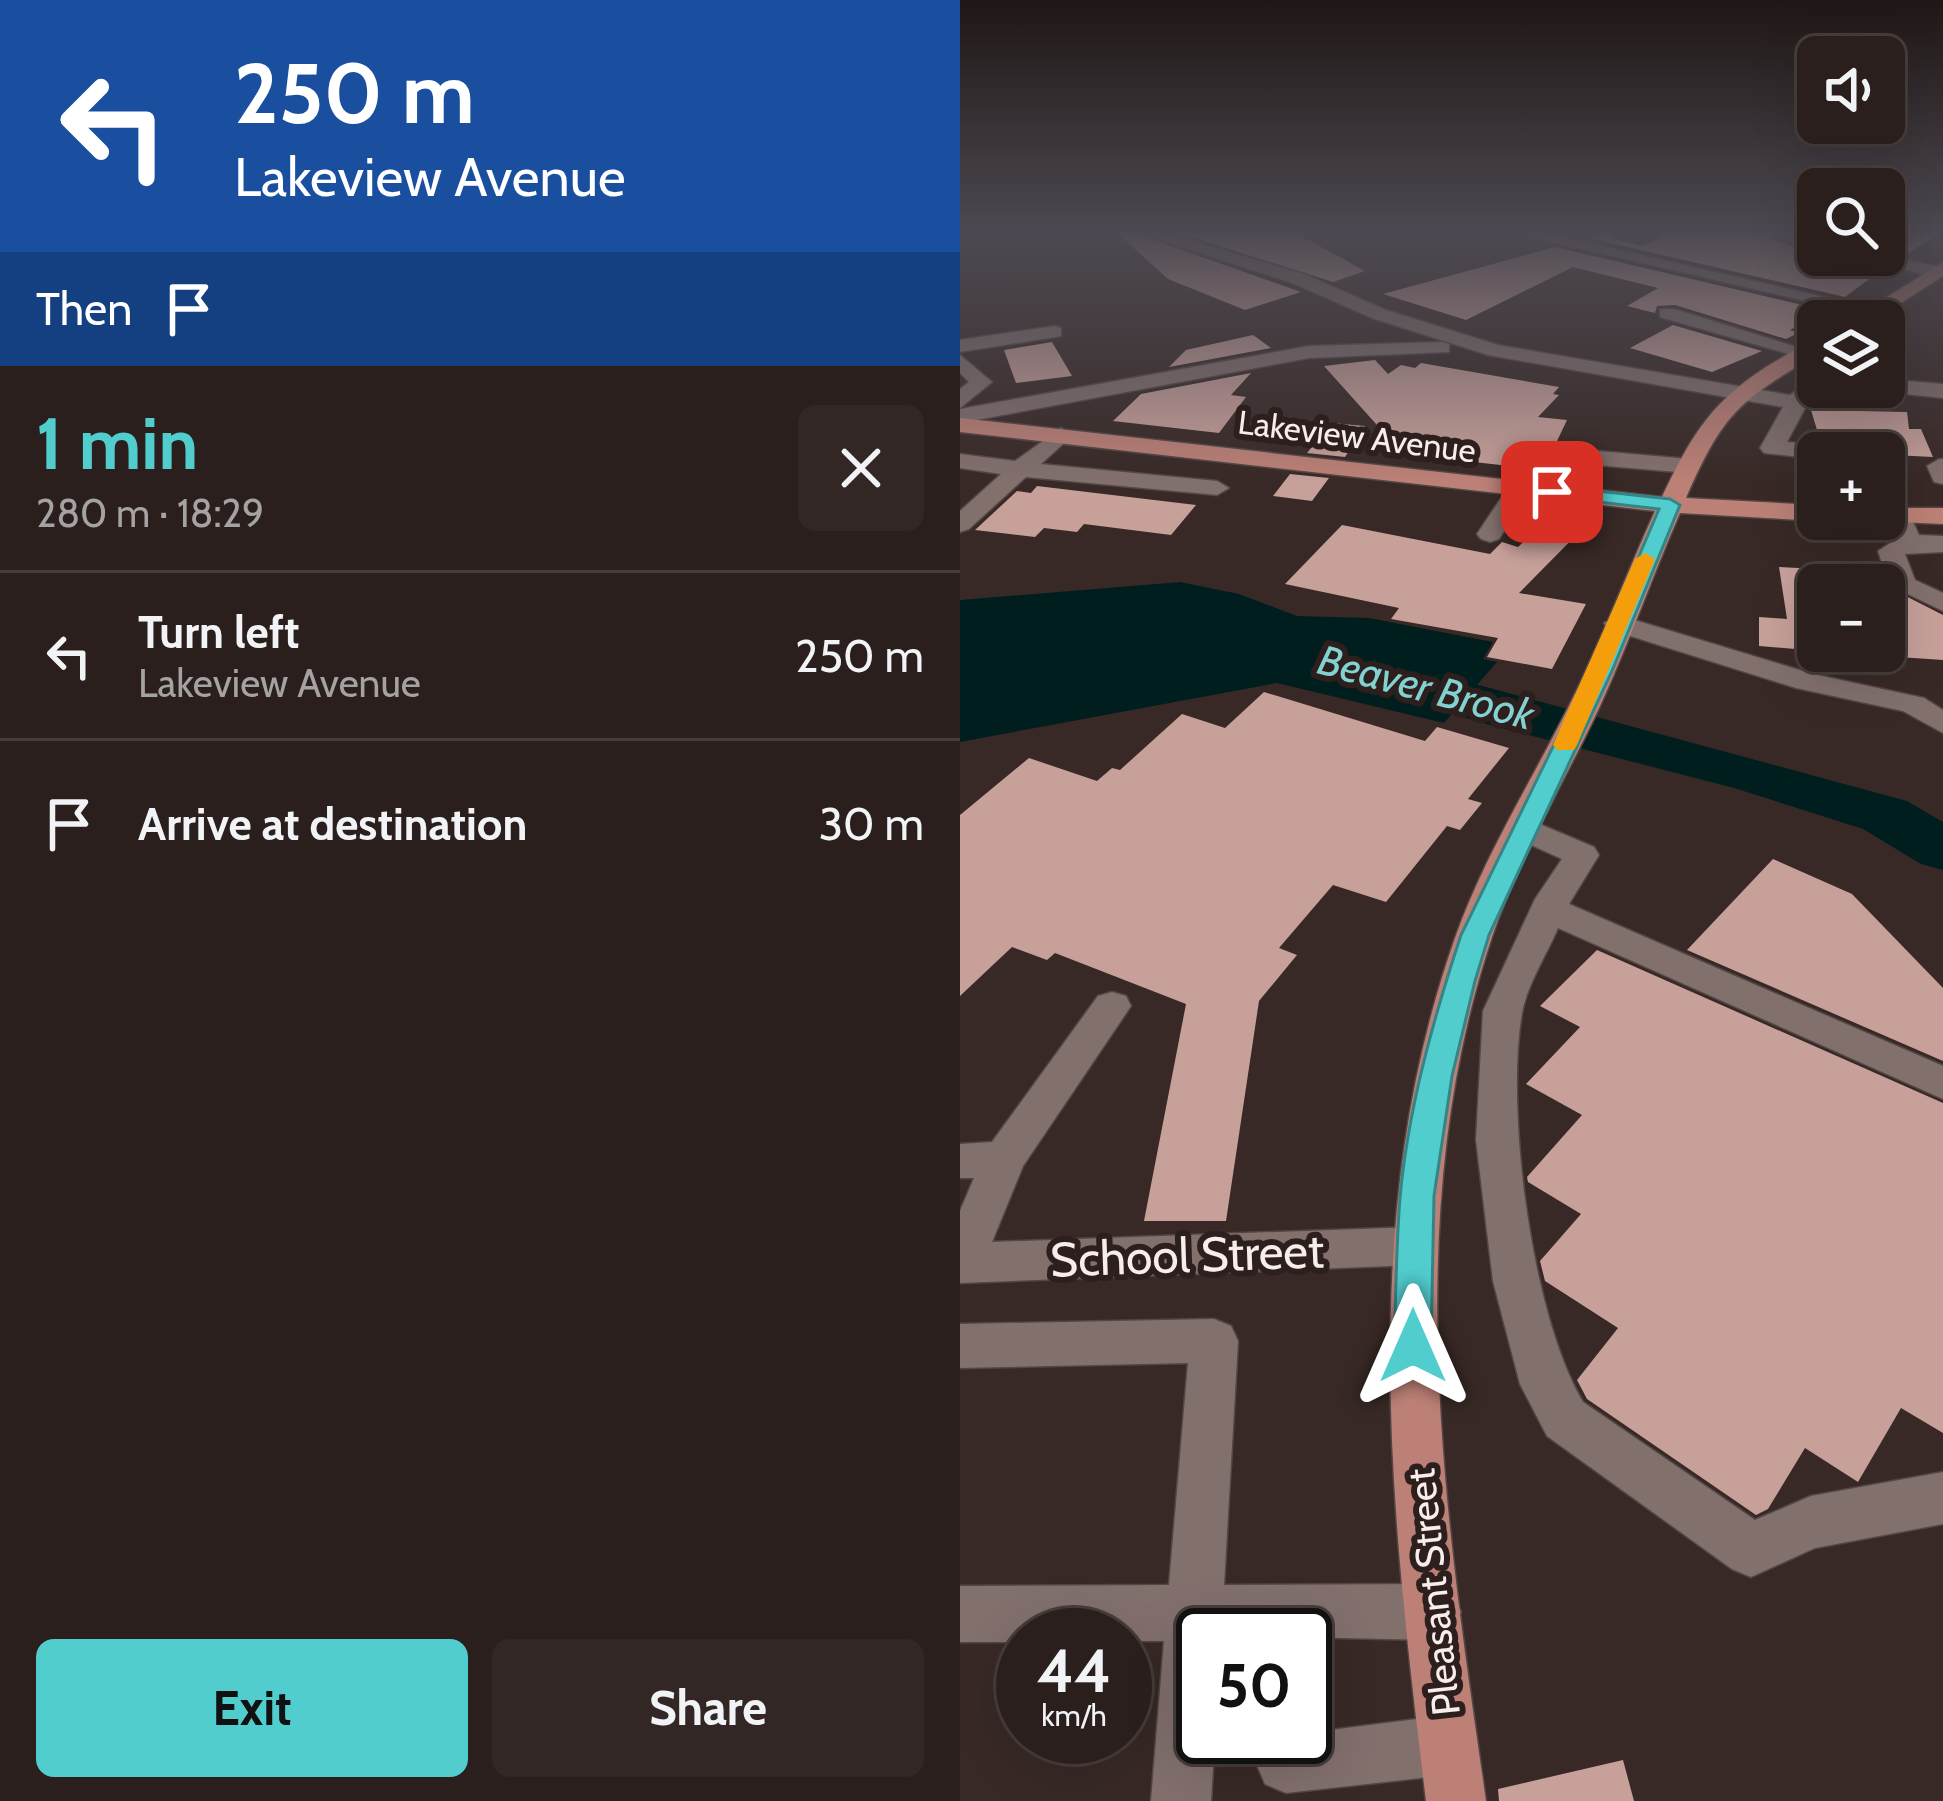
<!DOCTYPE html>
<meta charset="utf-8">
<style>
body{margin:0;font-family:Cabin,sans-serif;background:#322725;color:#f1f3f6;height:100vh;display:flex;flex-direction:column;font-size:45px;white-space:nowrap}
*{box-sizing:border-box;margin:0}
p{font-size:39px;color:#a5a2a3}
.icon{flex:none;width:66px;height:66px;fill:none;stroke:currentColor;stroke-width:2;stroke-linecap:round;stroke-linejoin:round}
.map{position:relative;flex:1;overflow:hidden}
.side{display:flex;flex-direction:column;background:#2a1f1c;width:960px}
.side>*{flex:none}
.top-card{background:#1a4fa0;color:#fff;overflow:hidden}
.tools{position:absolute;left:837px;top:36px;display:grid;gap:24px}
.tools a{display:grid;place-items:center;width:108px;height:108px;border-radius:18px;background:#2a1f1c;box-shadow:0 12px 48px #0002,0 0 0 3px #463d3b;font-size:60px}
.speed{position:absolute;left:36px;top:1608px;display:flex;gap:24px;font-size:60px;font-weight:700;text-align:center}
.speed>*{display:grid;place-content:center;width:156px;height:156px;border-radius:50%;background:#2a1f1c;box-shadow:0 12px 48px #0002,0 0 0 3px #463d3b;line-height:1}
.speed small{font-size:30px;font-weight:400}
.speed .limit{border:6px solid #111;border-radius:18px;background:#fff;color:#111}
.pin{position:absolute;display:grid;place-items:center;width:102px;height:102px;color:#fff;margin:-51px;border-radius:24px;box-shadow:0 6px 18px #0006}
.me{position:absolute;width:132px;margin:-66px;rotate:0deg;stroke-linejoin:round;filter:drop-shadow(0 0 9px #0008)}
.turn{display:flex;align-items:center;gap:42px;height:252px;padding:0 36px;font-size:54px}
.turn .icon{width:156px;height:156px;stroke-width:2.5}
.turn b{display:block;font-size:84px;line-height:102px}
.then{display:flex;align-items:center;height:114px;padding:0 36px;background:#0003;gap:24px;font-size:45px}
.round{display:grid;place-items:center;flex:none;width:126px;height:126px;border-radius:18px;background:#322725}
.headline{display:flex;align-items:center;justify-content:space-between;height:204px;padding:0 36px}
h1{font-size:72px;font-weight:800;line-height:90px;color:#52cdce}
.action{display:flex;gap:24px;margin-top:auto;padding:24px 36px}
.action a{flex:1;height:138px;border-radius:18px;background:#52cdce;color:#111;font-size:48px;font-weight:800;line-height:138px;text-align:center}
.action a+a{background:#322725;color:#f1f3f6}
ul{padding:0;list-style:none}
li{display:flex;align-items:center;gap:36px;height:168px;padding:0 36px;border-top:3px solid #463d3b}
li div{flex:1}
li b{display:block;font-size:45px}
li em{font-style:normal}
main{display:flex;flex:1;min-height:0}
.map>svg:first-child{display:block}
</style>
<main>
<section class="side">
<div class="top-card">
<div class="turn"><svg class="icon" aria-label="left" viewBox="0 0 24 24"><path d="M17 20v-9H6M10 6l-5 5 5 5"/></svg><div><b>250 m</b>Lakeview Avenue</div></div>
<div class="then">Then<svg class="icon" aria-label="arrive" viewBox="0 0 24 24"><path d="M6 21V4h12l-3 4 3 4H6"/></svg></div>
</div>
<div class="headline"><div><h1>1 min</h1><p>280 m · 18:29</p></div><a class="round"><svg class="icon" aria-label="close" viewBox="0 0 24 24"><path d="M6 6l12 12M18 6L6 18"/></svg></a></div>
<ul>
<li><svg class="icon" aria-label="left" viewBox="0 0 24 24"><path d="M17 20v-9H6M10 6l-5 5 5 5"/></svg><div><b>Turn left</b><p>Lakeview Avenue</p></div><em>250 m</em></li>
<li><svg class="icon" aria-label="arrive" viewBox="0 0 24 24"><path d="M6 21V4h12l-3 4 3 4H6"/></svg><div><b>Arrive at destination</b></div><em>30 m</em></li>
</ul>
<div class="action"><a>Exit</a><a>Share</a></div>
</section>
<div class="map">
<svg width="983" height="1801" viewBox="0 0 983 1801">
<rect width="100%" height="100%" fill="#382926"/>
<!-- water -->
<polygon fill="#001e1e" points="220,582 279,594 337,616 409,618 533,642 523,659 537,662 484,723 317,683 0,742 0,600"/>
<g fill="none" stroke-linecap="round" stroke-linejoin="round">
<!-- river -->
<polygon fill="#001e1e" fill-rule="evenodd" points="419,658 947,801 983,822 983,870 961,864 903,829 774,788 530,725 400,686 392,674 400,662"/>
</g>
<!-- building -->
<g fill="#c7a09a">
<polygon points="155,231 168,231 341,292 285,310 208,279"/>
<polygon points="212,231 332,231 405,271 373,282"/>
<polygon points="714,231 787,231 858,255 890,255 924,268 885,297 628,238 649,232 651,238 683,246"/>
<polygon points="924,231 982,231 946,255 924,250"/>
<polygon points="595,247 864,310 830,330 838,333 826,339 715,305 697,306 695,313 667,306 698,288 613,267 506,320 423,294"/>
<polygon points="713,325 802,351 752,372 670,348"/>
<polygon points="293,335 311,348 209,367 226,350"/>
<polygon points="92,342 112,376 56,383 44,350"/>
<polygon points="415,360 428,374 441,365 455,368 461,363 599,387 593,394 599,395 578,417 607,420 580,477 546,473 549,466 443,454 364,366"/>
<polygon points="291,373 271,395 286,397 259,433 153,421 181,394"/>
<polygon points="851,410 947,412 949,429 961,429 973,457 892,453 878,442 860,440"/>
<polygon points="371,423 405,426 385,457 347,453"/>
<polygon points="330,474 369,478 352,501 313,496"/>
<polygon points="77,486 236,505 211,535 124,524 117,532 84,528 75,537 15,530 57,491 71,493"/>
<polygon points="599,507 635,516 559,593 626,604 592,669 527,657 538,638 431,619 439,608 325,584 382,525 530,554 542,542 558,547"/>
<polygon points="819,567 858,569 858,651 799,646 799,617 827,619"/>
<polygon points="924,585 983,615 983,660 924,656"/>
<polygon points="304,692 465,741 477,727 549,748 508,799 522,803 500,830 487,826 426,902 373,885 319,948 337,955 299,1001 266,1221 184,1221 226,1004 95,953 87,960 52,947 0,996 0,815 69,758 137,781 152,768 160,770 222,714 265,728"/>
<polygon points="813,859 892,894 983,988 983,1061 727,950"/>
<polygon points="637,950 983,1103 983,1433 941,1408 898,1482 845,1448 808,1509 796,1515 627,1399 617,1380 658,1328 585,1281 580,1261 621,1214 568,1182 567,1177 622,1115 566,1084 620,1027 580,1006"/>
<polygon points="663,1760 674,1801 539,1801 538,1789"/>
</g>
<g fill="none" stroke-linecap="round" stroke-linejoin="round">
<!-- minor casing -->
<g stroke="#534644" stroke-width="3">
<g id="minor">
<polygon points="172,231 198,231 344,274 426,310 538,345 830,395 843,385 899,387 894,400 850,399 827,442 876,446 888,453 858,453 858,459 804,453 800,448 823,407 528,355 412,318 330,282"/>
<polygon points="545,231 576,231 925,311 915,317"/>
<polygon points="791,231 821,231 858,239 858,249"/>
<polygon points="924,254 983,268 983,275 976,278 894,255"/>
<polygon points="700,309 714,309 856,353 839,357 700,317"/>
<polygon points="94,326 101,328 101,336 0,352 0,340"/>
<polygon points="482,342 489,344 489,352 349,358 0,423 0,409 349,346"/>
<polygon points="0,355 32,382 0,408 0,389 9,382 0,373"/>
<polygon points="924,379 983,384 983,398 916,391 914,387 924,387"/>
<polygon points="101,428 113,435 81,464 257,481 269,488 257,495 66,477 9,529 0,532 0,511 41,474 0,468 0,454 55,461"/>
<polygon points="616,449 729,459 741,466 729,473 623,464 601,497 583,497 580,492 608,451"/>
<polygon points="979,459 983,459 983,484 974,482 967,466"/>
<polygon points="924,477 936,484 959,535 983,536 983,552 945,554 955,580 983,593 983,611 929,585 918,551 935,540 924,514"/>
<polygon points="560,481 572,488 539,539 530,542 521,539 517,534 551,483"/>
<polygon points="658,615 853,674 964,698 983,710 983,733 943,711 836,688 648,629 644,623"/>
<path d="M563 817 634 847 639 855 609 904 983 1066V1099L598 928C587 954 567 985 562 1013 545 1112 572 1317 623 1402L795 1520 851 1496 983 1472V1524L855 1548 791 1577 772 1569 587 1436 560 1384 533 1281 516 1140 523 1011 575 899 602 859 551 836 546 828 551 820Z"/>
<polygon points="152,992 166,996 171,1006 63,1166 32,1242 455,1227 471,1232 478,1246 471,1260 455,1265 0,1283 0,1211 14,1178 0,1178 0,1144 32,1142 138,996"/>
<polygon points="254,1319 271,1326 278,1341 264,1585 473,1584 493,1592 501,1612 493,1632 473,1640 243,1635 243,1737 255,1737 251,1801 191,1801 204,1641 165,1641 165,1635 63,1635 63,1642 0,1642 0,1586 209,1585 228,1363 0,1368 0,1324"/>
<polygon points="488,1715 509,1724 518,1745 509,1766 488,1775 326,1793 305,1784 296,1763 305,1742 316,1737"/>
</g>
</g>
<!-- major casing -->
<g stroke="#534644" stroke-width="3">
<g id="major">
<polygon points="983,262 983,276 913,321 889,321"/>
<path d="M858 339V354C778 402 764 412 726 498L858 505V519H864L858 521 720 513C692 577 669 643 640 706 604 783 559 857 532 937 438 1218 485 1515 526 1801H466C431 1513 396 1218 495 938 523 859 569 785 607 710 640 645 665 577 695 511L0 432V418L702 497C733 432 753 399 816 361 830 353 843 344 858 339Z"/>
<polygon points="924,508 983,508 983,524 915,521 924,519"/>
</g>
</g>
<!-- minor -->
<use href="#minor" fill="#82706d" fill-rule="evenodd"/>
<!-- major -->
<use href="#major" fill="#bc8076" fill-rule="evenodd"/>
</g>
<!-- sky -->
<linearGradient id="sky" x2="0" y2="1"><stop stop-color="#1f1715"/><stop offset="0.48" stop-color="#4d4952"/><stop offset="1" stop-color="#4d4952" stop-opacity="0"/></linearGradient>
<rect width="983" height="483" fill="url(#sky)"/>
<!-- route -->
<path fill="#52cdce" stroke="#358586" stroke-width="3" d="M592 486 710 499 720 505 652 671 529 935 515 981 492 1076 474 1196 471 1346 466 1358 453 1363 440 1358 434 1346C436 1297 436 1247 440 1198 448 1109 473 1020 501 935L630 671 699 509 586 496V488Z"/>
<!-- slow -->
<polygon fill="#f59e0b" points="685,553 695,559 617,745 614,750 597,750 593,745 675,559"/>
<g text-anchor="middle" stroke-width="12" stroke-linejoin="round" paint-order="stroke">
<!-- far-street labels -->
<g font-size="33" fill="#f7edeb" stroke="#2d1f1d">
<text transform="translate(397 436) rotate(7)" y="12">Lakeview Avenue</text>
</g>
<!-- street labels -->
<g font-size="39" fill="#f7edeb" stroke="#2d1f1d">
<text transform="translate(473 1592) rotate(-96)" y="14">Pleasant Street</text>
</g>
<!-- water labels -->
<g font-size="42" font-style="italic" fill="#83d2d2" stroke="#2d1f1d">
<text transform="translate(466 687) rotate(15)" y="15">Beaver Brook</text>
</g>
<!-- near-street labels -->
<g font-size="48" fill="#f7edeb" stroke="#2d1f1d">
<text transform="translate(227 1255) rotate(-2)" y="17">School Street</text>
</g>
</g>
</svg>
<div class="tools">
<a><svg class="icon" aria-label="sound" viewBox="0 0 24 24"><path d="M4 9h4l5-4v14l-5-4H4zM17 9q2 3 0 6"/></svg></a>
<a><svg class="icon" aria-label="search" viewBox="0 0 24 24"><circle cx="10" cy="10" r="6"/><path d="M15 15l6 6"/></svg></a>
<a><svg class="icon" aria-label="layers" viewBox="0 0 24 24"><path d="M12 4l9 5-9 5-9-5zM3 14l9 5 9-5"/></svg></a>
<a>+</a>
<a>−</a>
</div>
<div class="speed"><div>44<small>km/h</small></div><div class="limit">50</div></div>
<div class="pin" style="left:592px;top:492px;background:#d93025"><svg class="icon" aria-label="arrive" viewBox="0 0 24 24"><path d="M6 21V4h12l-3 4 3 4H6"/></svg></div>
<svg class="me" style="left:453px;top:1346px" viewBox="-20 -20 40 40"><path d="M0-17L14 15 0 8-14 15z" fill="#52cdce" stroke="#fff" stroke-width="4"/></svg>
</div>
</main>
